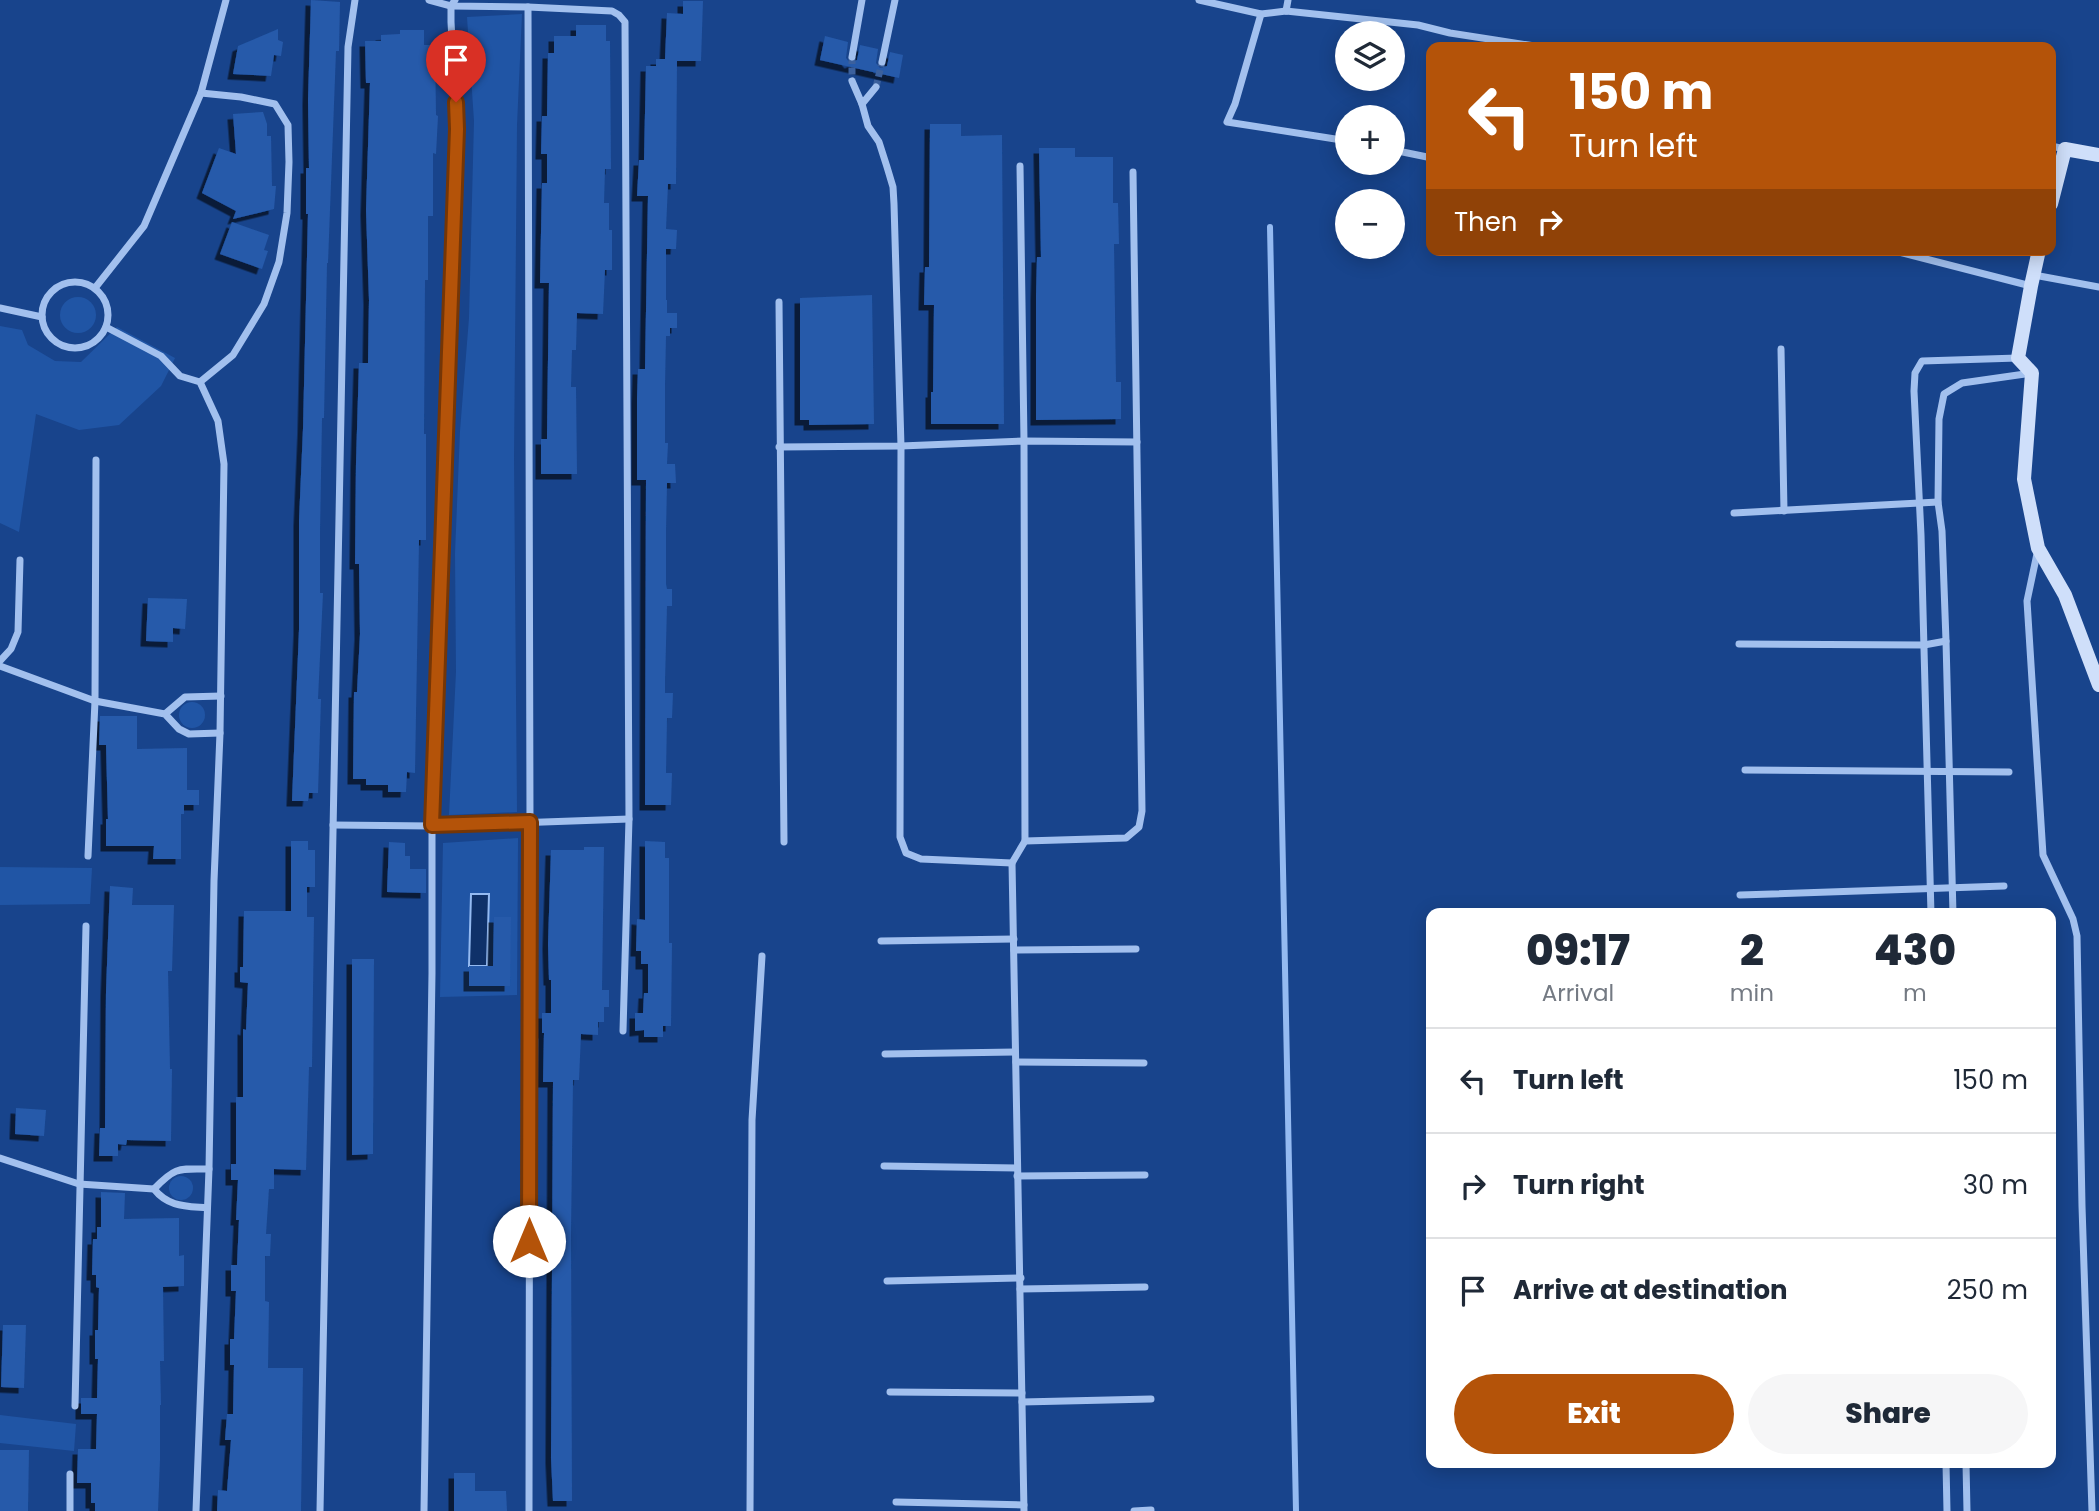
<!DOCTYPE html>
<meta charset="utf-8">
<style>
body{margin:0;font-family:Poppins,sans-serif;background:#f6f6f7;color:#1f2937;height:100vh;display:flex;flex-direction:column;font-size:26px;white-space:nowrap}
*{box-sizing:border-box;margin:0}
p{font-size:23px;color:#747a83}
.icon{flex:none;width:38px;height:38px;fill:none;stroke:currentColor;stroke-width:2;stroke-linecap:round;stroke-linejoin:round}
.map{position:relative;flex:1;overflow:hidden}
.details{position:absolute;left:1426px;top:908px;width:630px;height:560px;display:flex;flex-direction:column;background:#fff;border-radius:14px;box-shadow:0 4px 18px #0003}
.details>*{flex:none}
.hud{position:absolute;left:1426px;top:42px;width:630px;height:214px;border-radius:14px;box-shadow:0 4px 18px #0003;background:#b45309;color:#fff;overflow:hidden}
.controls{position:absolute;left:1335px;top:21px;display:grid;gap:14px}
.controls a{display:grid;place-items:center;width:70px;height:70px;border-radius:50%;background:#fff;box-shadow:0 4px 18px #0003;font-size:35px}
.pin{position:absolute;display:grid;place-items:center;width:60px;height:60px;color:#fff;margin:-72px -30px;border-radius:50% 50% 50% 0;rotate:-45deg;box-shadow:0 0 7px #0007}
.pin .icon{rotate:45deg}
.me{position:absolute;width:77px;margin:-38px;rotate:0deg;stroke-linejoin:round;filter:drop-shadow(0 0 5px #0008)}
.turn{display:flex;align-items:center;gap:24px;height:147px;padding:0 28px;font-size:32px}
.turn .icon{width:91px;height:91px;stroke-width:2.5}
.turn b{display:block;font-size:49px;line-height:60px}
.then{display:flex;align-items:center;height:66px;padding:0 28px;background:#0003;gap:14px;font-size:26px}
.eta{display:flex;justify-content:space-evenly;align-items:center;height:119px;text-align:center}
.eta b{font-size:42px;font-weight:800;line-height:49px}
.button{display:flex;gap:14px;margin-top:auto;padding:14px 28px}
.button a{flex:1;height:80px;border-radius:42px;background:#b45309;color:#fff;font-size:28px;font-weight:800;line-height:80px;text-align:center}
.button a+a{background:#f6f6f7;color:#1f2937}
ul{padding:0;list-style:none}
li{display:flex;align-items:center;gap:21px;height:105px;padding:0 28px;border-top:2px solid #e0e1e3}
li div{flex:1}
li b{display:block;font-size:26px}
li em{font-style:normal}
.map>svg:first-child{display:block}
</style>
<div class="map">
<svg width="2099" height="1511" viewBox="0 0 2099 1511">
<defs>
<filter id="shadow"><feDropShadow dx="-5.5" dy="5.5" stdDeviation="0" flood-color="#0009"/></filter>
</defs>
<rect width="100%" height="100%" fill="#18448c"/>
<!-- green -->
<g fill="#2055a5">
<polygon points="522,14 517,125 514,458 517,812 449,815 456,672 455,554 460,431 469,318 474,121 467,17"/>
<circle cx="78" cy="315" r="18"/>
<polygon points="0,326 22,330 28,345 55,361 81,362 117,327 175,358 161,386 119,425 79,430 36,414 19,532 0,523"/>
<circle cx="192" cy="715" r="13"/>
<polygon points="518,838 517,995 440,997 443,843"/>
<polygon points="0,867 92,868 90,904 0,905"/>
<circle cx="181" cy="1188" r="12"/>
<polygon points="0,1415 76,1424 74,1451 0,1443"/>
</g>
<!-- water -->
<polygon fill="#0f3169" stroke="#94baf1" stroke-width="2" points="471,894 489,894 487,966 469,966"/>
<g fill="none" stroke-linecap="round" stroke-linejoin="round">
<!-- stream -->
<polyline stroke="#94baf1" stroke-width="6" points="1270,227 1296,1511"/>
</g>
<!-- building -->
<g fill="#265aaa" filter="url(#shadow)">
<polygon points="311,0 340,2 339,51 336,51 328,263 327,263 324,418 322,418 320,532 320,593 323,593 318,699 321,699 318,793 309,793 308,801 292,801 299,630 299,521 303,429 308,214 306,214 306,168 309,168 308,100"/>
<polygon points="683,1 703,1 701,61 677,61 676,184 668,184 666,229 677,230 676,249 666,249 666,300 667,300 667,313 677,313 677,328 670,328 670,336 666,336 665,385 665,443 668,443 667,464 675,464 676,483 667,483 666,532 666,584 667,589 672,589 672,606 667,606 665,681 665,693 673,693 672,718 667,718 666,773 672,773 671,805 645,805 646,480 637,480 637,398 638,369 645,369 648,196 637,196 639,160 644,160 646,66 656,66 656,59 665,59 667,13 683,14"/>
<polygon points="576,25 606,25 606,41 610,41 611,169 605,169 604,203 609,203 609,230 612,230 612,270 605,270 603,314 577,313 576,350 572,350 571,387 576,387 577,474 541,474 541,439 547,439 547,435 549,283 540,283 542,183 547,183 547,154 541,154 542,116 547,116 548,53 554,53 554,36 576,36"/>
<polygon points="278,29 278,40 283,42 281,56 274,55 271,76 233,74 238,46"/>
<polygon points="400,30 424,30 424,45 435,45 436,115 438,116 436,154 433,153 433,216 428,216 428,280 425,280 424,434 426,434 426,540 419,540 415,773 407,772 406,792 388,792 388,785 366,785 366,779 353,779 354,692 357,692 360,634 359,564 355,564 356,463 359,363 368,363 369,300 366,210 370,83 366,83 365,41 381,41 381,35 400,34"/>
<polygon points="825,36 848,42 846,58 850,63 857,60 860,45 878,49 876,63 880,68 887,66 890,52 903,55 899,78 820,60"/>
<polygon points="263,112 267,124 267,136 271,136 272,186 276,186 274,209 233,219 236,211 202,193 219,148 236,154 233,114"/>
<polygon points="930,124 961,124 961,136 1002,135 1004,424 931,424 931,392 933,392 934,305 924,305 925,267 929,267"/>
<polygon points="1039,148 1075,148 1075,157 1113,157 1113,203 1118,203 1119,244 1114,244 1116,382 1121,382 1121,419 1036,420 1036,295 1037,257 1041,257"/>
<polygon points="232,222 269,235 264,250 268,251 262,269 220,254"/>
<polygon points="872,295 874,424 809,425 809,420 800,420 800,298"/>
<polygon points="148,598 187,599 185,629 173,628 173,642 146,641"/>
<polygon points="100,716 137,716 137,749 187,748 187,790 199,790 199,805 184,805 184,814 181,814 181,859 153,859 154,846 106,846 106,819 108,819 106,745 99,745"/>
<polygon points="291,841 308,841 308,850 315,850 315,887 307,887 307,917 314,917 312,1067 309,1067 306,1170 274,1169 274,1189 269,1189 266,1234 271,1234 270,1256 265,1256 265,1301 269,1302 268,1368 303,1368 301,1511 217,1511 218,1490 227,1491 231,1440 225,1440 227,1414 233,1414 234,1365 230,1365 230,1339 234,1339 236,1291 231,1291 231,1265 237,1265 239,1220 236,1220 238,1180 231,1180 231,1164 236,1164 236,1097 243,1097 243,1029 246,1030 248,983 240,982 240,967 243,967 244,911 291,911"/>
<polygon points="645,841 665,842 665,858 669,858 669,943 672,943 671,1026 663,1026 663,1037 644,1037 644,1030 635,1031 635,1013 643,1013 644,993 648,993 648,964 641,964 641,951 636,951 637,919 645,920"/>
<polygon points="389,842 405,843 405,856 410,856 410,869 426,869 426,893 387,892"/>
<polygon points="584,847 604,847 602,990 609,990 609,1007 604,1007 604,1022 598,1022 598,1035 581,1034 579,1080 573,1080 571,1232 572,1501 553,1501 551,1458 553,1082 543,1082 544,1033 542,1033 542,1013 551,1013 551,980 549,980 548,944 551,850 584,850"/>
<polygon points="110,886 133,888 132,905 174,905 172,971 168,971 170,1069 172,1069 171,1141 127,1140 126,1145 118,1144 118,1156 99,1156 100,1128 105,1128 106,991"/>
<polygon points="494,917 511,917 510,986 469,986 469,966 493,966"/>
<polygon points="352,959 374,959 373,1154 352,1155"/>
<polygon points="16,1108 46,1110 44,1136 15,1134"/>
<polygon points="101,1192 125,1193 124,1219 179,1218 179,1256 184,1255 184,1286 163,1287 164,1361 160,1361 161,1405 160,1405 160,1460 158,1511 95,1511 95,1503 91,1503 91,1483 77,1483 78,1449 96,1449 97,1414 81,1414 81,1398 97,1398 98,1359 95,1359 95,1330 98,1330 99,1288 96,1287 96,1275 92,1275 93,1239 97,1239 97,1227 101,1227"/>
<polygon points="3,1325 26,1325 24,1388 1,1387"/>
<polygon points="0,1450 29,1450 28,1511 0,1511"/>
<polygon points="454,1473 475,1473 475,1491 506,1491 507,1511 454,1511"/>
</g>
<g fill="none" stroke-linecap="round" stroke-linejoin="round">
<!-- street-tunnel -->
<g stroke="#3b609d" stroke-width="7" stroke-dasharray="7 3.5" stroke-linecap="butt">
<polyline points="852,57 852,81"/>
<polyline points="876,87 882,62"/>
</g>
<!-- street -->
<g stroke="#a2c0ee" stroke-width="7">
<polyline points="429,0 451,6 528,7 530,822 529,1511"/>
<polyline points="1199,0 1261,14 1286,11 1418,25 1450,33 1541,47"/>
<polyline points="528,7 612,11 619,15 625,22 629,819 623,1031"/>
<polyline points="1286,11 1288,0"/>
<polyline points="1261,14 1235,104 1227,122 1348,141"/>
<polyline points="852,57 862,0"/>
<polyline points="882,62 895,0"/>
<polyline points="852,81 862,104 876,87"/>
<polyline points="862,104 868,126 879,142 887,167 893,187 894,204 901,446 900,837 906,853 921,859 1012,863"/>
<polyline points="2051,146 2065,149"/>
<polyline points="1393,150 1432,158"/>
<polyline points="1020,166 1024,441 1025,841 1012,863 1024,1511"/>
<polyline points="1891,250 2031,286"/>
<polyline points="2034,275 2099,287"/>
<circle cx="75" cy="315" r="33"/>
<polyline points="95,288 144,226 201,93 226,0"/>
<polyline points="779,302 784,842"/>
<polyline points="0,308 42,317"/>
<polyline points="106,327 161,356 180,376 200,382 218,421 224,464 220,733 214,881 209,1169 196,1511"/>
<polyline points="1781,349 1784,511"/>
<polyline points="200,382 233,355 264,304 279,262 287,213 289,162 288,125 275,104 241,97 201,93"/>
<polyline points="779,447 901,446 1024,441 1137,442"/>
<polyline points="1734,513 1938,502"/>
<polyline points="2038,549 2027,601 2043,855 2073,919 2077,936 2082,1206 2092,1511"/>
<polyline points="1739,644 1924,645 1946,641"/>
<polyline points="0,661 11,649 18,632 20,560"/>
<polyline points="0,666 95,701 165,714 179,729 189,734 220,733"/>
<polyline points="165,714 185,697 221,696"/>
<polyline points="1745,770 2009,772"/>
<polyline points="333,825 432,826 629,819"/>
<polyline points="1025,841 1126,838 1139,827 1142,811 1133,172"/>
<polyline points="88,856 95,701 96,460"/>
<polyline points="1740,895 2004,886"/>
<polyline points="1931,914 1921,535 1914,391 1915,373 1922,361 2018,358"/>
<polyline points="1953,914 1946,641 1942,531 1938,502 1939,419 1944,394 1962,383 2032,373"/>
<polyline points="881,941 1014,939"/>
<polyline points="1014,950 1136,949"/>
<polyline points="885,1054 1015,1052"/>
<polyline points="1016,1062 1144,1063"/>
<path d="M0 1158 79 1184 154 1189C168 1207 186 1206 207 1208"/>
<polyline points="884,1166 1017,1168"/>
<polyline points="1017,1176 1145,1175"/>
<path d="M154 1189C176 1166 179 1169 209 1169"/>
<polyline points="887,1281 1021,1278"/>
<polyline points="1020,1289 1145,1287"/>
<polyline points="890,1392 1022,1393"/>
<polyline points="1022,1402 1151,1399"/>
<polyline points="75,1406 86,926"/>
<polyline points="1946,1463 1947,1511"/>
<polyline points="1966,1463 1967,1511"/>
<polyline points="896,1502 1024,1505"/>
<polyline points="70,1511 70,1474"/>
<polyline points="320,1511 348,47 355,0"/>
<polyline points="424,1511 432,973 432,826 457,129 451,22 451,6 455,0"/>
<polyline points="750,1511 752,1120 762,956"/>
<polyline points="1134,1511 1151,1510"/>
</g>
<!-- secondary -->
<g stroke="#cfdffa" stroke-width="14">
<polyline points="2051,204 2065,149 2099,155"/>
<polyline points="2039,250 2031,286 2018,358 2032,373 2024,479 2038,548 2065,595 2099,685"/>
</g>
</g>
<g fill="none" stroke-linecap="round" stroke-linejoin="round">
<!-- route casing -->
<g stroke="#753606" stroke-width="18">
<polyline id="route" points="456,102 457,129 432,825 530,822 529,1241"/>
</g>
<!-- route -->
<use href="#route" stroke="#b45309" stroke-width="12"/>
</g>
</svg>
<div class="controls">
<a><svg class="icon" aria-label="layers" viewBox="0 0 24 24"><path d="M12 4l9 5-9 5-9-5zM3 14l9 5 9-5"/></svg></a>
<a>+</a>
<a>−</a>
</div>
<div class="pin" style="left:456px;top:102px;background:#d93025"><svg class="icon" aria-label="arrive" viewBox="0 0 24 24"><path d="M6 21V4h12l-3 4 3 4H6"/></svg></div>
<svg class="me" style="left:529px;top:1241px" viewBox="-20 -20 40 40"><circle r="19" fill="#fff"/><path d="M0-13L10 11 0 6-10 11z" fill="#b45309"/></svg>
<div class="hud">
<div class="turn"><svg class="icon" aria-label="left" viewBox="0 0 24 24"><path d="M17 20v-9H6M10 6l-5 5 5 5"/></svg><div><b>150 m</b>Turn left</div></div>
<div class="then">Then<svg class="icon" aria-label="right" viewBox="0 0 24 24"><path d="M7 20v-9h11M14 6l5 5-5 5"/></svg></div>
</div>
<section class="details">
<div class="eta">
<div><b>09:17</b><p>Arrival</p></div>
<div><b>2</b><p>min</p></div>
<div><b>430</b><p>m</p></div>
</div>
<ul>
<li><svg class="icon" aria-label="left" viewBox="0 0 24 24"><path d="M17 20v-9H6M10 6l-5 5 5 5"/></svg><div><b>Turn left</b></div><em>150 m</em></li>
<li><svg class="icon" aria-label="right" viewBox="0 0 24 24"><path d="M7 20v-9h11M14 6l5 5-5 5"/></svg><div><b>Turn right</b></div><em>30 m</em></li>
<li><svg class="icon" aria-label="arrive" viewBox="0 0 24 24"><path d="M6 21V4h12l-3 4 3 4H6"/></svg><div><b>Arrive at destination</b></div><em>250 m</em></li>
</ul>
<div class="button"><a>Exit</a><a>Share</a></div>
</section>
</div>
